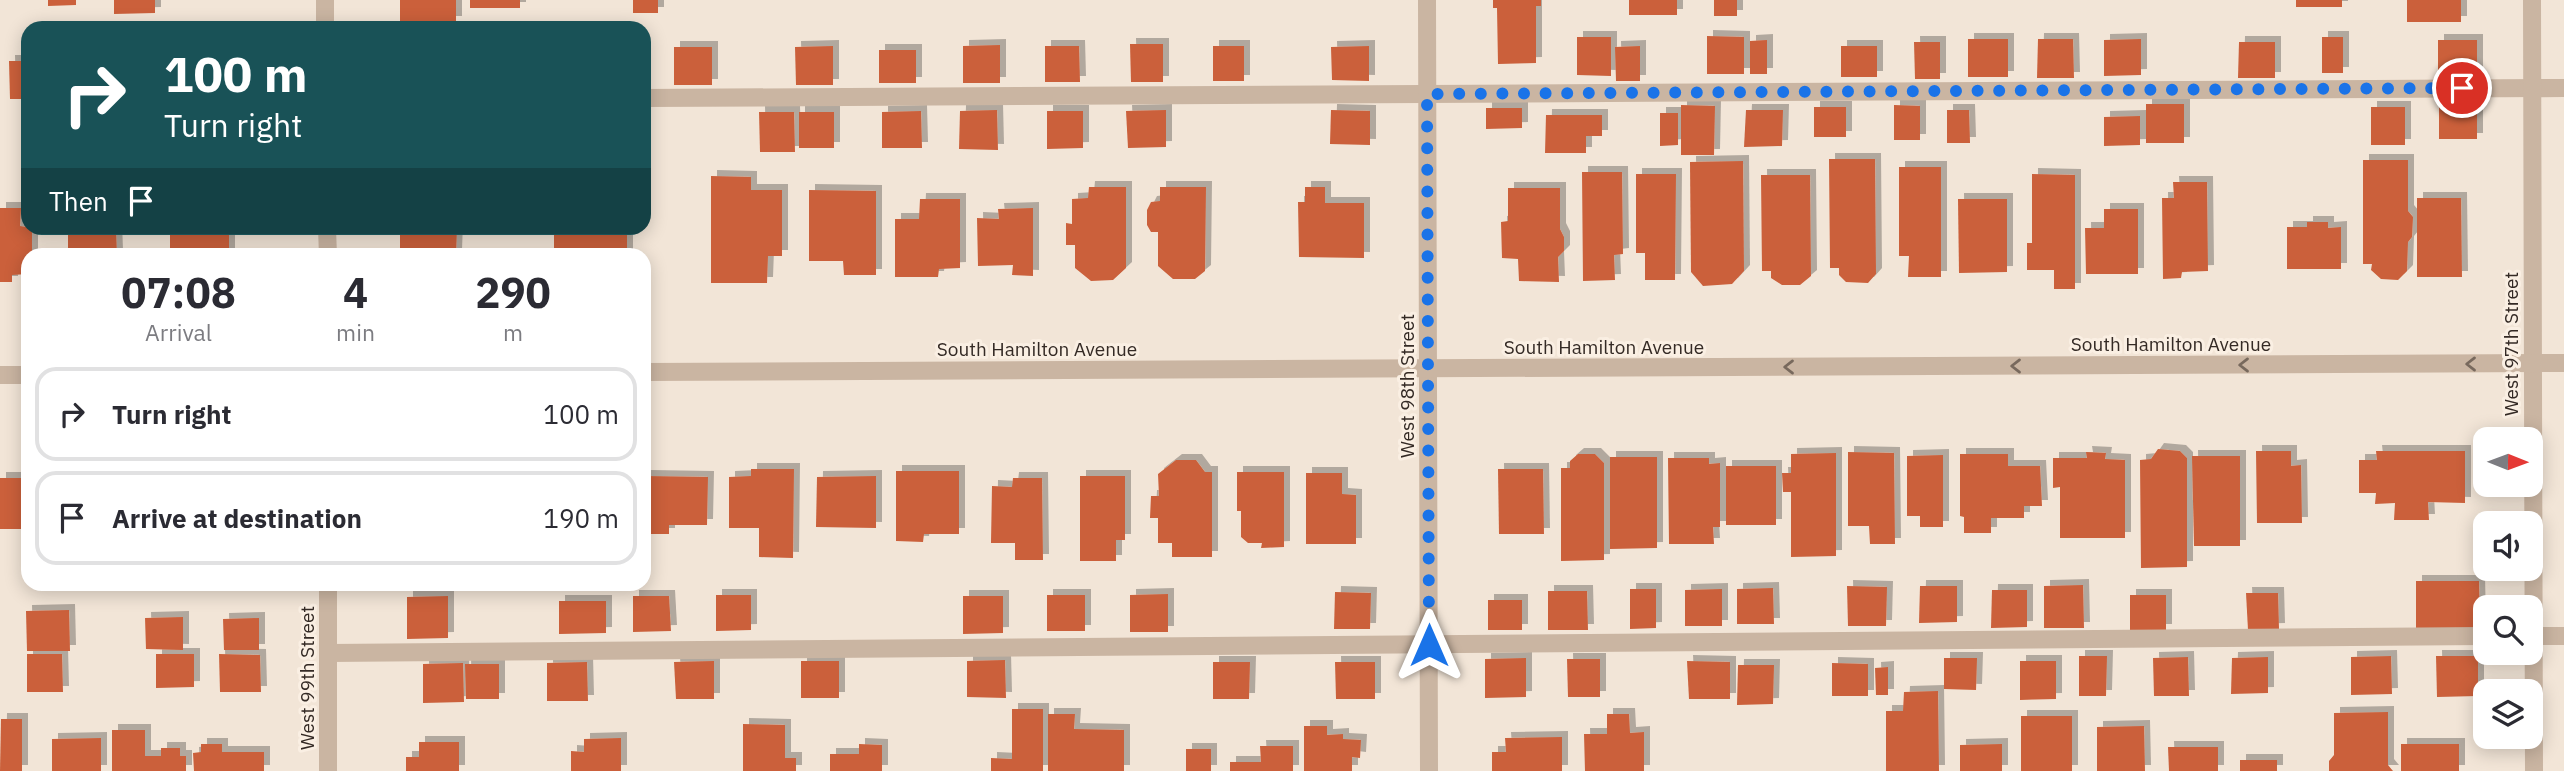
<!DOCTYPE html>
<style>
body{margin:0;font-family:"IBM Plex Sans",sans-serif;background:#f2f2f3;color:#2b2b33;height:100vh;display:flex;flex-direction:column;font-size:26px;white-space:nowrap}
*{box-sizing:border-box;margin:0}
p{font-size:23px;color:#7c7c81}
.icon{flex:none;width:38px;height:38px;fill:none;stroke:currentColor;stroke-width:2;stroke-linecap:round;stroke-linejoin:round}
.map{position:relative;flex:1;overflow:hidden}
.sheet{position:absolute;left:21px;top:248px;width:630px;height:343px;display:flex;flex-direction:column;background:#fff;border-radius:21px;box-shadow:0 4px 18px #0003}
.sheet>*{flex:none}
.guide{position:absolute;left:21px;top:21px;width:630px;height:214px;border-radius:21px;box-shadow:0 4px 18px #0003;background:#195257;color:#fff;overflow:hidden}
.needle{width:46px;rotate:91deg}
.buttons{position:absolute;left:2473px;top:427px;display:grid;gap:14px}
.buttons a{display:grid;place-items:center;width:70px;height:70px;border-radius:14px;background:#fff;box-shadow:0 4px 18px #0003;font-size:35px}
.pin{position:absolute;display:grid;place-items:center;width:60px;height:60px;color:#fff;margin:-30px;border:4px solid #fff;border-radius:50%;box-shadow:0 2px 7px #0007}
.me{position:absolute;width:77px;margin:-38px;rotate:0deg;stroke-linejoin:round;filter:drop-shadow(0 0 5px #0008)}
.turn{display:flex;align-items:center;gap:24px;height:147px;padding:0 28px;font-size:32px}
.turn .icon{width:91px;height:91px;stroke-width:2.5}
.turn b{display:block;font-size:49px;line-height:60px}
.then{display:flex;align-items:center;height:66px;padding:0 28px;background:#0003;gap:14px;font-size:26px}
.eta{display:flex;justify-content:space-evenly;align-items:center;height:119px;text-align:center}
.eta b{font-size:42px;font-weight:700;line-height:49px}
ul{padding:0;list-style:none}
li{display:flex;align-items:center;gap:21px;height:94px;margin:0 14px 10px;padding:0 14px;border:4px solid #e1e1e2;border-radius:21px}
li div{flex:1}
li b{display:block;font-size:26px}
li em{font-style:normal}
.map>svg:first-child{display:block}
</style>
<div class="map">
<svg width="2564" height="771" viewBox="0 0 2564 771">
<defs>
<filter id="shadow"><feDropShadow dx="6" dy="-6" stdDeviation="0" flood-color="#0004"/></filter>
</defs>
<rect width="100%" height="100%" fill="#f2e5d7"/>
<!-- building -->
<g fill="#cb603b" filter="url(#shadow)">
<polygon points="48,0 76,0 76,5 48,6"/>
<polygon points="114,0 155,0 155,13 114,14"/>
<polygon points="400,0 456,0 456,22 437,22 437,28 408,28 408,21 400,21"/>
<rect x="470" y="0" width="50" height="8"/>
<rect x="633" y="0" width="25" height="13"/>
<polygon points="1493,0 1541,0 1541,6 1536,6 1536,63 1498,64 1497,8 1493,8"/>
<rect x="1629" y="0" width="48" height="15"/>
<rect x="1714" y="0" width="23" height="16"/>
<rect x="2296" y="0" width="46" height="7"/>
<rect x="2407" y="0" width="54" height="22"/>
<polygon points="1707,36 1744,37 1744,74 1707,74"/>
<polygon points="1577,37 1611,37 1611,76 1577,75"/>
<rect x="2322" y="37" width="21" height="36"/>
<rect x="1968" y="39" width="40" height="38"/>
<polygon points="2038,39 2073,39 2074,78 2037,78"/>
<polygon points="2141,39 2141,75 2104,76 2104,40"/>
<polygon points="1767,40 1767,74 1750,74 1750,41"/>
<polygon points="2438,40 2477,40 2477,77 2438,76"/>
<polygon points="1914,42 1940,42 1940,79 1915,79"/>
<polygon points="2239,42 2275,42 2275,78 2238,78"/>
<polygon points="1130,44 1163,44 1163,82 1131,82"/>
<polygon points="1000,45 1000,83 963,83 963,46"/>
<polygon points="833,46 833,85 796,85 795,47"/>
<polygon points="1045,46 1079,46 1080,82 1045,82"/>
<rect x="1213" y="46" width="31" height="35"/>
<polygon points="1369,46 1369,81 1332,80 1331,47"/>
<polygon points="1640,46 1640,81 1616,81 1615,47"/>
<rect x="1841" y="46" width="36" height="31"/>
<rect x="674" y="47" width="38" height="38"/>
<rect x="879" y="50" width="37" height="33"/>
<polygon points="9,61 28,61 28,99 10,99"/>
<rect x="2146" y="104" width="38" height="39"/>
<polygon points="1681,105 1715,106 1714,155 1681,155"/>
<polygon points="1894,105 1920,106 1920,140 1894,140"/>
<polygon points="2477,105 2477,139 2439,139 2439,106"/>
<rect x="1814" y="107" width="32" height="30"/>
<rect x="2371" y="107" width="34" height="38"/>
<polygon points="1486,108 1522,108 1522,128 1486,129"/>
<polygon points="997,110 998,150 959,149 960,111"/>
<polygon points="1166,110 1166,147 1128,148 1126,111"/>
<polygon points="1331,110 1370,111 1370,145 1330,144"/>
<polygon points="1746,110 1783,110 1782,146 1744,147"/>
<polygon points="1947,110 1969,110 1970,143 1947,143"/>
<polygon points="921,111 922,148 882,148 882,112"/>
<polygon points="1047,111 1083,111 1083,148 1047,149"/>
<polygon points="759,112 794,112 795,152 760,152"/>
<rect x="799" y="112" width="35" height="36"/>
<polygon points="1660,113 1678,113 1678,145 1660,146"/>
<polygon points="1546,115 1602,115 1602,136 1586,136 1586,153 1545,153"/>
<polygon points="2140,116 2140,145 2104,146 2104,117"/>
<polygon points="1829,159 1875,159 1876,274 1868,283 1846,282 1839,275 1839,268 1830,268"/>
<polygon points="2363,160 2408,160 2408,211 2413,217 2412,237 2408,242 2407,271 2398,280 2381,279 2371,270 2372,264 2363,264"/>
<polygon points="1743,161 1744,271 1732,284 1703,286 1691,272 1690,162"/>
<polygon points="1899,167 1941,167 1941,277 1908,277 1909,256 1899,256"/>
<polygon points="1582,172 1622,172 1623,254 1614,255 1615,280 1583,281"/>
<polygon points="1636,174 1676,174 1675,280 1645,280 1645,253 1636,253"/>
<polygon points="2032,174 2075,175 2075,289 2054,289 2054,270 2027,270 2027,243 2032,243"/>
<polygon points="1761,175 1810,175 1811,276 1800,285 1782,285 1771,278 1771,271 1762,271"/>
<polygon points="711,176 751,177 751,190 782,190 782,256 768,256 767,283 711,283"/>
<polygon points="2173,182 2207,182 2208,271 2182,272 2181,278 2163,279 2162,198 2174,198"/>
<polygon points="1089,187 1126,187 1126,268 1113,280 1091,281 1075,268 1075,245 1066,245 1066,223 1072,224 1072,199 1088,198"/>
<polygon points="1160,187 1206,187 1205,271 1195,279 1173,279 1158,266 1158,232 1151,232 1147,225 1147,210 1151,202 1160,201"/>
<polygon points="1305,187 1325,187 1325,203 1364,203 1364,258 1299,257 1298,202 1305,202"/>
<polygon points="1508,188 1560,188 1560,229 1564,237 1564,251 1558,257 1559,282 1519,281 1518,259 1502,258 1501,222 1508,221"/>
<polygon points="809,190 876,191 876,275 844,275 843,261 809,261"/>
<polygon points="2417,198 2461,198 2462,277 2417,277"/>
<polygon points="920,199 960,199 960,268 939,269 938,277 895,277 895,219 919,219"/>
<polygon points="1958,199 2007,199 2007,272 1959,273"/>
<polygon points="0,208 21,208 20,226 32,228 32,256 28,256 28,274 12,275 12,282 0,282"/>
<polygon points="1033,208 1033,276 1012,275 1013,265 978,266 977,218 999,219 998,209"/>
<polygon points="2104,209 2138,209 2138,274 2086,274 2085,228 2104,228"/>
<polygon points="2307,222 2328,222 2328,228 2341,227 2341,269 2287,269 2287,227 2307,227"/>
<polygon points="68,228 116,228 117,256 68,256"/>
<polygon points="170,228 241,228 241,235 229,234 229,256 170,256"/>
<polygon points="400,228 457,228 456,256 400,256"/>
<rect x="554" y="228" width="73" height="28"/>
<polygon points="2158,449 2180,451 2187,458 2187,567 2141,568 2140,460 2151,459"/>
<polygon points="2256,451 2291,451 2291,466 2301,465 2302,523 2257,523"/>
<polygon points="2376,451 2465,451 2465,503 2428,502 2429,520 2394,520 2395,503 2375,504 2376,493 2359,493 2359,460 2377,460"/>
<polygon points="1848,452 1894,453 1895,544 1870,544 1869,526 1848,526"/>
<polygon points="2086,452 2106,453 2105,459 2125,460 2125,538 2060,538 2060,487 2053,488 2053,458 2087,458"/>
<polygon points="1836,453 1836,556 1791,557 1791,492 1783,492 1782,473 1791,473 1791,454"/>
<polygon points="1578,454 1595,454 1604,463 1604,560 1561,561 1561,468 1570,468 1570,461"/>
<polygon points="1960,454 2008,454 2008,466 2040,466 2042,506 2024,506 2024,518 1991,518 1991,533 1964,533 1964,517 1960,516"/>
<polygon points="1943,455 1943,527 1920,527 1920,516 1907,516 1907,456"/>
<polygon points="2192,456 2240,456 2240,546 2194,546"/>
<polygon points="1610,457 1657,457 1657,548 1610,549"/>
<polygon points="1668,458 1709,458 1709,464 1720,463 1720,527 1713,527 1714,544 1669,544"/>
<polygon points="1176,460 1196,460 1205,472 1212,472 1212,557 1172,557 1172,543 1158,543 1158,518 1150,518 1151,496 1159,496 1158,474"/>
<rect x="1726" y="466" width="50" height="59"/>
<polygon points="751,469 794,469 793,558 759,557 759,528 729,528 729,477 751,476"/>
<polygon points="1498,469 1543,469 1544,534 1499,534"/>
<polygon points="896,471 959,471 959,534 924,534 923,542 896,541"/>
<polygon points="1237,472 1284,472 1284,547 1261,548 1262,543 1248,543 1241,537 1241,511 1237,511"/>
<polygon points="1306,473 1342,473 1342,494 1356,495 1356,544 1306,544"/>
<polygon points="645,476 708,477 707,525 669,525 669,534 644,534"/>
<polygon points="876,476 876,528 816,527 817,477"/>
<polygon points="1080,476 1125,476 1125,540 1116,540 1116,561 1080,561"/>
<rect x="0" y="478" width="24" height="51"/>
<polygon points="1013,478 1042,478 1043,560 1015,560 1015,543 991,543 992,486 1012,487"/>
<polygon points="2416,581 2479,581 2480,628 2416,629"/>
<polygon points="2083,585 2084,628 2044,628 2044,586"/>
<polygon points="1847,586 1887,587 1886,626 1848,626"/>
<polygon points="1920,586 1957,586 1957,622 1919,623"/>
<polygon points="1773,588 1774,624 1737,624 1737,589"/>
<polygon points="1630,589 1656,589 1656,628 1630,629"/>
<polygon points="1722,589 1722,626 1685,626 1685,590"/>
<polygon points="1992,590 2027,590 2027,627 1991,628"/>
<polygon points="1548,591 1587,591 1588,630 1548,630"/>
<polygon points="1335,592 1371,593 1370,629 1334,629"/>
<polygon points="2246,593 2278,593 2279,629 2248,630"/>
<polygon points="1168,594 1168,632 1130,632 1130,595"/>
<polygon points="716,595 751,595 751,630 716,631"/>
<rect x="1047" y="595" width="38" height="36"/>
<rect x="2130" y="595" width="36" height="35"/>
<polygon points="448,596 448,638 407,639 407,597"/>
<polygon points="633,596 669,596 671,631 633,632"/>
<polygon points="963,596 1003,596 1003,633 963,634"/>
<rect x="1488" y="600" width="34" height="30"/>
<polygon points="559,601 606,601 606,633 559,634"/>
<polygon points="69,610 70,651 27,651 26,611"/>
<polygon points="183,617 183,650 146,649 145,618"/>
<polygon points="259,618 259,650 224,650 223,619"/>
<polygon points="27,654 62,654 63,692 27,692"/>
<polygon points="156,654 194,654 194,687 156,688"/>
<polygon points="219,654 260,655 261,692 220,692"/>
<polygon points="2079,656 2107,656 2106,696 2079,696"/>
<polygon points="2391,656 2392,694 2351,695 2351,657"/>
<polygon points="2436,656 2478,656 2478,696 2437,697"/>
<polygon points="2188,657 2189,696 2154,696 2153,658"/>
<polygon points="2268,657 2268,693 2231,694 2232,658"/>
<polygon points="1526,658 1526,697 1485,698 1485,659"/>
<polygon points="1944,658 1977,658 1976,690 1944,689"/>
<polygon points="1567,659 1600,659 1600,697 1568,697"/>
<polygon points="1005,660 1006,698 967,697 967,661"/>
<polygon points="714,661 714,699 676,699 674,662"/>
<rect x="801" y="661" width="38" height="37"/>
<polygon points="1687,661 1730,662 1730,699 1689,699"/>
<polygon points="2020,661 2056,661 2056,699 2020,700"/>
<polygon points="587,662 588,701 547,701 547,663"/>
<polygon points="1213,662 1250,662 1249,699 1213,699"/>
<polygon points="1335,662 1375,662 1375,699 1336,699"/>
<polygon points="463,663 464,702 423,703 423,664"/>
<polygon points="1832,663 1868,664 1868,696 1832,696"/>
<polygon points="465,664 499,664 499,699 466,699"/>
<polygon points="1738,665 1774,665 1773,704 1737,705"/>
<polygon points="1888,667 1888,695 1876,695 1875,668"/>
<polygon points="1938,691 1939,771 1886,771 1886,711 1903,711 1904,692"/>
<polygon points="1012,709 1043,709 1043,771 991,771 991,758 1012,759"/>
<polygon points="2388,712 2388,765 2393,771 2329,771 2329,761 2334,755 2334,713"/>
<polygon points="1048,714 1075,714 1074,729 1124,730 1124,771 1048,771"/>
<polygon points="1607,714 1629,714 1630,733 1644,732 1644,771 1585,771 1584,734 1607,734"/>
<rect x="2021" y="716" width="51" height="55"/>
<polygon points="1,719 22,719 22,771 0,771"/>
<polygon points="743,724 785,725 785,758 796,758 796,771 743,771"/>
<polygon points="1304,726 1327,726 1327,735 1343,734 1343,739 1361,740 1360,758 1352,757 1352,771 1304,771"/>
<polygon points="2144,726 2145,771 2097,771 2097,727"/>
<polygon points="112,730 145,730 145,756 161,756 161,748 180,748 180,756 186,756 186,771 112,771"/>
<polygon points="1562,737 1562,771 1492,771 1492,752 1506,752 1505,738"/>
<polygon points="101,738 101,771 52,771 52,739"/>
<polygon points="621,738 621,771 571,771 571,751 584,752 584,739"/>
<polygon points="419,742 459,742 459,771 406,771 406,757 419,757"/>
<polygon points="201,744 222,744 222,752 264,752 264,771 194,771 193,753 201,752"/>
<polygon points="859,744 882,745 882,771 830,771 830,754 859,754"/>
<polygon points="2002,744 2002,771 1960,771 1960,745"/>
<rect x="2401" y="744" width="58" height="27"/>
<polygon points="1260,746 1293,746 1293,771 1230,771 1230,762 1261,762"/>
<polygon points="2168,747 2218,747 2218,771 2169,771"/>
<rect x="1186" y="749" width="25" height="22"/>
<rect x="2240" y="760" width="37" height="11"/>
</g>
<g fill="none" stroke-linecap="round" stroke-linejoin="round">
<!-- service -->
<g stroke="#cab5a2" stroke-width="18">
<polyline points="644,98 2564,88"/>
<polyline points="2530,636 2564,636"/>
<polyline points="329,653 2485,636"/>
</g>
<!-- minor -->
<g stroke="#cab5a2" stroke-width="18">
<polyline points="1427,0 1429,771"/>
<polyline points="2532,0 2534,771"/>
<polyline points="644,372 2564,363"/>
<polyline points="0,375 28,375"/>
</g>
<!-- tertiary -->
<g stroke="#cab5a2" stroke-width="18">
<polyline points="325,0 325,28"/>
<polyline points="327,228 328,256"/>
<polyline points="328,771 328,584"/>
</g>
</g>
<!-- one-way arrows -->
<defs><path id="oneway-chevron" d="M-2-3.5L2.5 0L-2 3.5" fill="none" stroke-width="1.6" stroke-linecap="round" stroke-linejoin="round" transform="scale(1.75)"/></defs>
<g stroke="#78695d">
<use href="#oneway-chevron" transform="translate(2471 364) rotate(180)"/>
<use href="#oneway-chevron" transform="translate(2244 365) rotate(180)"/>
<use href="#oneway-chevron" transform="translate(2016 366) rotate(180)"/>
<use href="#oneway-chevron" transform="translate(1789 367) rotate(180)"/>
</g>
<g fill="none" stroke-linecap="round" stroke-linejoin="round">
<!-- route -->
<polyline stroke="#1a73e8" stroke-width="12" stroke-dasharray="0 21.6" points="1429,645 1427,94 2462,88"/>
</g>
<g text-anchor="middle" stroke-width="6" stroke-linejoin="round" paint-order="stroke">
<!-- street labels -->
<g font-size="19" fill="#342a25" stroke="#faefe3">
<text x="2171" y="351">South Hamilton Avenue</text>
<text transform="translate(2511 344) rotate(-90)" y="7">West 97th Street</text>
<text x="1604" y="354">South Hamilton Avenue</text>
<text x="1037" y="356">South Hamilton Avenue</text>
<text transform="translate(1407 386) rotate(-90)" y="7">West 98th Street</text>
<text transform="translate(307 678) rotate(-90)" y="7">West 99th Street</text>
</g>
</g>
</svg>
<div class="buttons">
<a><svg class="needle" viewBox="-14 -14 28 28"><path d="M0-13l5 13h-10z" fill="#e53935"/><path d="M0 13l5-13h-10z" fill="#7c7c81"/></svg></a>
<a><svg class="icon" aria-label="sound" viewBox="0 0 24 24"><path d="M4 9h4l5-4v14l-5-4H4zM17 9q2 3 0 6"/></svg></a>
<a><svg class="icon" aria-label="search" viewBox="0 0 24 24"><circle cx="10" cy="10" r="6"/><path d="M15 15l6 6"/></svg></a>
<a><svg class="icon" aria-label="layers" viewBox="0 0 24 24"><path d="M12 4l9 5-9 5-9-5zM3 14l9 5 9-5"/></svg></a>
</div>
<div class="pin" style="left:2462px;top:88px;background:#d93025"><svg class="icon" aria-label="arrive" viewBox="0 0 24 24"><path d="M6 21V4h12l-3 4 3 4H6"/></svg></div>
<svg class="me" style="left:1429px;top:645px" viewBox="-20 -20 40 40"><path d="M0-17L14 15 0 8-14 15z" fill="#1a73e8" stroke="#fff" stroke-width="4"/></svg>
<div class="guide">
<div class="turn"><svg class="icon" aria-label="right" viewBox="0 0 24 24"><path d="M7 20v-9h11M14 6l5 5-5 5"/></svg><div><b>100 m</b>Turn right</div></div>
<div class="then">Then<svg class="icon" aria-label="arrive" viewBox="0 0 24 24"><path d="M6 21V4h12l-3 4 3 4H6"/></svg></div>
</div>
<section class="sheet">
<div class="eta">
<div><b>07:08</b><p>Arrival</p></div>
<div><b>4</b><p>min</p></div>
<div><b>290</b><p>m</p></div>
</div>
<ul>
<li><svg class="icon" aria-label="right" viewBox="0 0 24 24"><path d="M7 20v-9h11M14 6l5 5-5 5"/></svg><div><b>Turn right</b></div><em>100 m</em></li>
<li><svg class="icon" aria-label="arrive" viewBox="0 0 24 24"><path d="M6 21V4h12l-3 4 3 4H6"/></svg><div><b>Arrive at destination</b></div><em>190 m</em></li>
</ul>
</section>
</div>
